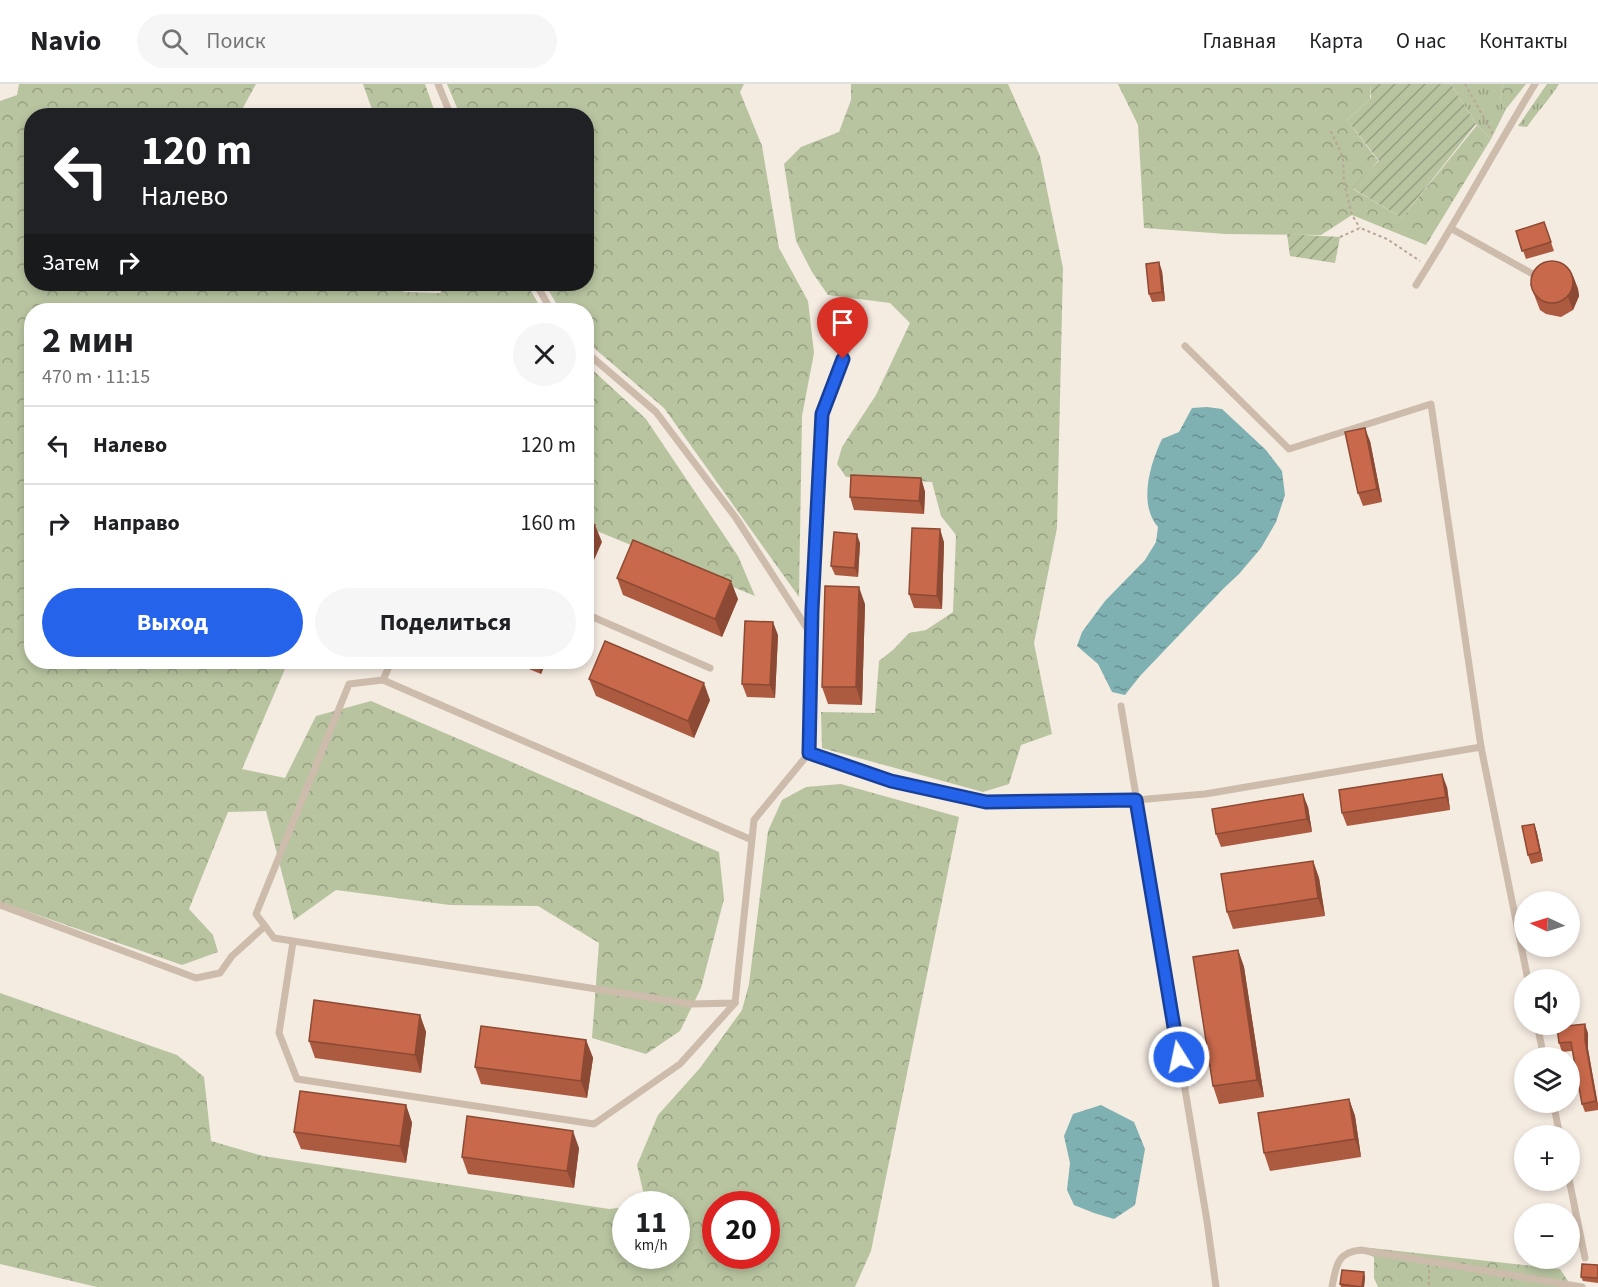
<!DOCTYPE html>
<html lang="ru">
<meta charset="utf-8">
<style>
body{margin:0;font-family:"Source Sans 3",sans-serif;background:#f6f6f6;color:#202124;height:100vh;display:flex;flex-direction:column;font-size:22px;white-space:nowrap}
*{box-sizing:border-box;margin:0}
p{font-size:20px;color:#757577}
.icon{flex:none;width:33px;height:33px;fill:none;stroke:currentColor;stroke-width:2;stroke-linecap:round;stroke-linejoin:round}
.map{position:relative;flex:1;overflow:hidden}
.panel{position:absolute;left:24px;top:219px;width:570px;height:366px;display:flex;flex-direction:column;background:#fff;border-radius:24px;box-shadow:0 3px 9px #0003}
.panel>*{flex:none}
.guide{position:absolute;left:24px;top:24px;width:570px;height:183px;border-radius:24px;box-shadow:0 3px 9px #0003;background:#202124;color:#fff;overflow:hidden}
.needle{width:39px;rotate:274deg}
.tools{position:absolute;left:1514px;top:807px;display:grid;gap:12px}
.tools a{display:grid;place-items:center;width:66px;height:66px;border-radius:50%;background:#fff;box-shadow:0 3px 9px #0003;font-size:30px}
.speed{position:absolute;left:612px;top:1107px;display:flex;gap:12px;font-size:30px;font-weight:700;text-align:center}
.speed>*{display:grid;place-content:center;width:78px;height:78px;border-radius:50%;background:#fff;box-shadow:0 3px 9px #0003;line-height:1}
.speed small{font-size:15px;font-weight:400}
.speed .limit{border:9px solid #d22;background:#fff;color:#111}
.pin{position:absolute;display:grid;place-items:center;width:51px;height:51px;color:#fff;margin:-62px -26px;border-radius:50% 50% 50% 0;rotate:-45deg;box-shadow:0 0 6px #0007}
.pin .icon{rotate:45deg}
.me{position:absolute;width:66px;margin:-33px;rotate:350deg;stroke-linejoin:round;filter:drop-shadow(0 0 4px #0008)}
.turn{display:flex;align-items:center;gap:21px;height:126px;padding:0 18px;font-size:27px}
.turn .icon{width:78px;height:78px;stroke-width:2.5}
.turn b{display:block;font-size:42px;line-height:51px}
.then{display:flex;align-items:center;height:57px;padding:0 18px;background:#0003;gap:12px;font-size:22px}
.round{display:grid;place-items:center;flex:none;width:63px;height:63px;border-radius:32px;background:#f6f6f6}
.summary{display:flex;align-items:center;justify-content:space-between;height:102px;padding:0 18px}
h1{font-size:36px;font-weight:700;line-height:45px}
.button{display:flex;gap:12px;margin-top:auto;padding:12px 18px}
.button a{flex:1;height:69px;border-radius:36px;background:#2563eb;color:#fff;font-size:24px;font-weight:700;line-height:69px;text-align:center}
.button a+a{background:#f6f6f6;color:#202124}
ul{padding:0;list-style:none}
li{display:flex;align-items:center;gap:18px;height:78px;padding:0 18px;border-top:2px solid #e0e0e0}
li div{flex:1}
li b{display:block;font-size:22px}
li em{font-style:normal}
header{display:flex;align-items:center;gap:36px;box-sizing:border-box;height:84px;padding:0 30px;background:#fff;border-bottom:2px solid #e0e0e0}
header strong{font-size:28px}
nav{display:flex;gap:33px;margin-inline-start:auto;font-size:21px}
.search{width:420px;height:54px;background:#f6f6f6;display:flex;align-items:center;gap:15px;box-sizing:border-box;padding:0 21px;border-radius:33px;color:#757577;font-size:22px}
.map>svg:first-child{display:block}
</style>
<header>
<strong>Navio</strong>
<div class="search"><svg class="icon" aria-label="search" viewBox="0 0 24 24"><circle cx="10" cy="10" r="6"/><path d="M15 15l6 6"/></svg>Поиск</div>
<nav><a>Главная</a><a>Карта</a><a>О нас</a><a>Контакты</a></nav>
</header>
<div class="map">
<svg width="1598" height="1203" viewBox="0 0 1598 1203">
<defs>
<pattern id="grass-tufts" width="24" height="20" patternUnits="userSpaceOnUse" patternTransform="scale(1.5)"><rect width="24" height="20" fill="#b8c4a0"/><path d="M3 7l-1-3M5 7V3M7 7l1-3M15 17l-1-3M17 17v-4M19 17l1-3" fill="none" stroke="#97a083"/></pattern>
<pattern id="forest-crowns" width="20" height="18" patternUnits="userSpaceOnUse" patternTransform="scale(1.5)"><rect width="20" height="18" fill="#b8c4a0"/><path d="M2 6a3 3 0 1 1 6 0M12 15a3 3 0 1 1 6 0" fill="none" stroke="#97a083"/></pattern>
<pattern id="garden-furrows" width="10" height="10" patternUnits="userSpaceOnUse" patternTransform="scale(1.5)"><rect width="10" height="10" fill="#b8c4a0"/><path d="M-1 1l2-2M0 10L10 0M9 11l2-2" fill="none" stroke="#97a083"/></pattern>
<pattern id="water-ripples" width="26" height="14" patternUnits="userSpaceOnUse" patternTransform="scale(1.5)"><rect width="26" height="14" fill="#7fb0b2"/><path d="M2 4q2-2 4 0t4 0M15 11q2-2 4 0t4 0" fill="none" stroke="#699091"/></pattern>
</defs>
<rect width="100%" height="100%" fill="#f4ebe1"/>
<!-- grass -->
<g fill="url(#grass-tufts)">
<polygon points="1451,0 1503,0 1500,17 1506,25 1491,55 1476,40"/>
<path d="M1547 0H1559C1549 16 1537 28 1527 43L1518 42Z"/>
</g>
<!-- forest -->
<g fill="url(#forest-crowns)" fill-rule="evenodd">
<polygon points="19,0 256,0 239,31 32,32 32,200 393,200 404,208 440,209 448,200 527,200 542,226 32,226 32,578 288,578 242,685 285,694 316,632 371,617 719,768 724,815 701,904 680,947 646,970 592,954 599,859 538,822 450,821 336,806 294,836 266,727 228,728 189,825 213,851 218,868 182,881 0,818 0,17 17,11"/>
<polygon points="363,0 425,0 436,31 374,31"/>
<polygon points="447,0 744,0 740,8 762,62 779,164 808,217 814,269 802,332 799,513 664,324 587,258 586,226 560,226 545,200 586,200 586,32 460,31"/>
<polygon points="851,0 1008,0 1040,72 1063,184 1057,444 1034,559 1052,650 1021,661 1009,700 983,708 822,664 821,628 875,629 879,577 894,565 909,549 926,546 953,528 956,451 941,432 932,398 846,393 837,380 842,363 876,311 910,239 890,219 828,211 812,188 796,157 784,80 801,63 839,48 851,16"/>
<polygon points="1118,0 1370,0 1370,15 1347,36 1378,77 1353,105 1402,134 1477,41 1491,55 1426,161 1352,131 1321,151 1226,150 1144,144 1138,41"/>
<polygon points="1503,0 1526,0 1506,25 1500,17"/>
<polygon points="586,280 646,335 738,472 755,512 587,443"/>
<path d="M841 700 959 733 871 1167 855 1203H97L0 1180V909L177 971 204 993 211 1057 263 1072 609 1125 625 1123 626 1172H676V1120H646L637 1081 658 1031 700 984 742 926 749 900 768 747 782 716 806 703ZM766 1120V1172H716V1120Z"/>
<polygon points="1371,1164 1560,1185 1570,1200 1588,1203 1378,1203 1374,1194 1374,1173 1366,1170"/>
</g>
<!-- garden -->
<g fill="url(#garden-furrows)">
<polygon points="1370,0 1451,0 1476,40 1402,134 1352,104 1379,77 1347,36 1371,14"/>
<polygon points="1287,150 1340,153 1335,179 1290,172"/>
</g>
<!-- water -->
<g fill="url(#water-ripples)">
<path d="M1207 323 1222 325 1266 366 1282 387 1285 411 1276 438 1261 464 1239 490 1224 504 1140 592 1125 611 1112 608 1098 580 1077 562 1082 548 1105 517 1145 476 1156 458 1158 443C1138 420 1150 380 1162 355L1179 348 1192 324Z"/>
<polygon points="1101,1021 1134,1038 1145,1065 1135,1121 1114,1135 1094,1129 1074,1121 1067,1106 1070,1079 1064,1052 1073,1030"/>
</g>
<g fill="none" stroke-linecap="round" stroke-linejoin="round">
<!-- path -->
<g stroke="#b9a596" stroke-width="2" stroke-dasharray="3 3" stroke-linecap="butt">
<polyline points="1465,0 1493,50"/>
<polyline points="1331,47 1343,74 1344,99 1352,131 1360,144"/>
<polyline points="1340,153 1360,144 1387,155 1420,177"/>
<polyline points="1429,1186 1429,1203"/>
</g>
<!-- service -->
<g stroke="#cdbbac" stroke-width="7">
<polyline points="438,0 451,32"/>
<polyline points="1452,145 1531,189"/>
<polyline points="536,200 551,226"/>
<path d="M1416 201C1458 135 1494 67 1535 0"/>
<polyline points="858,238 822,330 812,526 809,669 891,697 986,718 1136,716 1205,710 1481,663 1528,896"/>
<polyline points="1185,262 1289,365 1431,320 1481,663"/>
<polyline points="586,268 656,328 736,434 812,552"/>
<polyline points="586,530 710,584"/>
<polyline points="383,596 391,578"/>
<polyline points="1121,622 1207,1137 1216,1203"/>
<polyline points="752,756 383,596 349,600 256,830 274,854 691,920 735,919 754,736 809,669"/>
<polyline points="0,821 196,894 220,889 232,872 265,842"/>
<polyline points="293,858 279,949 297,995 594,1040 680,980 735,919"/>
<polyline points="1537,940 1544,974"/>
<polyline points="1553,1018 1560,1052"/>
<polyline points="1569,1095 1585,1174"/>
<path d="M1332 1203C1336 1182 1337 1168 1361 1166L1582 1203"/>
</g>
</g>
<!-- wall -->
<g fill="#ac5a40">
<polygon points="1544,138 1554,167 1526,175 1516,147"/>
<polygon points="1162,187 1165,217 1152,218 1149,210"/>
<polygon points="1573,192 1578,205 1579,212 1573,226 1561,233 1546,230 1540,226 1530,200"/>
<polygon points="1370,357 1382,418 1363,422 1358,409"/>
<polygon points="921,394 925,408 924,430 854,426 850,413"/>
<polygon points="944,458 942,525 914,524 909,510"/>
<polygon points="860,459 858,493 835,491 831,482"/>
<polygon points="617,494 738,515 722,553 623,511"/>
<polygon points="865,520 862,621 828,620 822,603"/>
<polygon points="778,551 775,614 747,613 742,600"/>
<polygon points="512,578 546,578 541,590"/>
<polygon points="589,595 710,616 694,654 596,612"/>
<polygon points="1447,703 1450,726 1347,742 1342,729"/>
<polygon points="1308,723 1312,748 1221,763 1216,750"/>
<polygon points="1534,740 1537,749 1543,777 1531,780 1528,771"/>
<polygon points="1313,777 1319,794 1325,832 1233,845 1227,828"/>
<polygon points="1238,866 1244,883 1264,1013 1219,1020 1213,1002"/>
<polygon points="420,931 426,948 421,989 315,974 309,957"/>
<polygon points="1588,949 1588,965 1598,1020 1598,1026 1585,1028 1582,1020 1572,967 1562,968 1559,959"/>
<polygon points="586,956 593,974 587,1014 481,1000 475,983"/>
<polygon points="1349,1015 1355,1032 1361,1073 1270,1087 1264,1069"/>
<polygon points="406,1021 412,1039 406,1079 301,1065 294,1048"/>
<polygon points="579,1064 574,1104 468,1090 462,1073"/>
<polygon points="1598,1181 1598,1199 1583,1197 1581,1193"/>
<polygon points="1365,1193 1364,1203 1341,1203 1340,1200"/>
</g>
<!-- shaded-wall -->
<g fill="#8c4a34">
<polygon points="1159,178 1162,187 1165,217 1162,208"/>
<polygon points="1573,192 1578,205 1579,212 1573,226 1568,213"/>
<polygon points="1365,344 1370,357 1382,418 1377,405"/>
<polygon points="921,394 925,408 924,430 919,417"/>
<polygon points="595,441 602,458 586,494 586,462"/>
<polygon points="940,445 944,458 942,525 937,512"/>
<polygon points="857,450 860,459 858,493 855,484"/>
<polygon points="731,497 738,515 722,553 715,535"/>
<polygon points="859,503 865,520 862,621 856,603"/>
<polygon points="773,538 778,551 775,614 770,601"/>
<polygon points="537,578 546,578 541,590"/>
<polygon points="704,599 710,616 694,654 688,637"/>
<polygon points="1442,690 1447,703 1450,726 1446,713"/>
<polygon points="1303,710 1308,723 1312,748 1307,735"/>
<polygon points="1534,740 1537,749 1543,777 1540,768"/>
<polygon points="1313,777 1319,794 1325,832 1318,814"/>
<polygon points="1238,866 1244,883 1264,1013 1257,996"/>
<polygon points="420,931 426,948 421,989 415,971"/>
<polygon points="1585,940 1588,949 1588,965 1598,1023 1596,1017 1585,956"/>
<polygon points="586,956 593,974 587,1014 581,997"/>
<polygon points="1349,1015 1355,1032 1361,1073 1355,1055"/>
<polygon points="406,1021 412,1039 406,1079 400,1062"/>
<polygon points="573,1047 579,1064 574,1104 567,1087"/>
<polygon points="1364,1188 1365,1193 1364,1203 1362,1203"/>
</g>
<!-- building -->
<g fill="#c8694b" stroke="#8c4a34" stroke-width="1.5">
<polygon points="1544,138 1551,158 1522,167 1516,147"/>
<circle cx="1552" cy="198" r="21"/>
<polygon points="1159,178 1162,208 1149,210 1146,180"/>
<polygon points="1365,344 1377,405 1358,409 1345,348"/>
<polygon points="851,391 921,394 919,417 850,413"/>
<polygon points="586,437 595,441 586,462"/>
<polygon points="912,444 940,445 937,512 909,510"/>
<polygon points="834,448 857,450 855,484 831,482"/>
<polygon points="633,456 731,497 715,535 617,494"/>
<polygon points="825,502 859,503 856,603 822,603"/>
<polygon points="745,537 773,538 770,601 742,600"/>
<polygon points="605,557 704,599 688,637 589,595"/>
<polygon points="1442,690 1446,713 1342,729 1339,706"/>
<polygon points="1303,710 1307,735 1216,750 1212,725"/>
<polygon points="1534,740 1540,768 1528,771 1522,742"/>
<polygon points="1313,777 1318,814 1227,828 1221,790"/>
<polygon points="1238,866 1257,996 1213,1002 1193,873"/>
<polygon points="314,916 420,931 415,971 309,957"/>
<polygon points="1585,940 1585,956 1596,1017 1582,1020 1571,958 1559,959 1557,943"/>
<polygon points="481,942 586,956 581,997 475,983"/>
<polygon points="300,1007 406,1021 400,1062 294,1048"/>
<polygon points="1349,1015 1355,1055 1264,1069 1258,1029"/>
<polygon points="467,1032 573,1047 567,1087 462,1073"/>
<polygon points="1582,1180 1598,1181 1598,1194 1581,1193"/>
<polygon points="1342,1186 1364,1188 1362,1203 1340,1200"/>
</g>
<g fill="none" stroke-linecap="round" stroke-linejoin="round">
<!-- route casing -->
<g stroke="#184099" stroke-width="15">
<polyline id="route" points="843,275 822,330 812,526 809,669 891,697 986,718 1136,716 1179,973"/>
</g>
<!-- route -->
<use href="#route" stroke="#2563eb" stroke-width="10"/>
</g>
</svg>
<div class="tools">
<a><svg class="needle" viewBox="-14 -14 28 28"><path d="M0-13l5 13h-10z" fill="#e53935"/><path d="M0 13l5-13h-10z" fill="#757577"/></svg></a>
<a><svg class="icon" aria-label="sound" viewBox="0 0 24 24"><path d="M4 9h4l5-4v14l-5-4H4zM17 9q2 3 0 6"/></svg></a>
<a><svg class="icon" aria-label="layers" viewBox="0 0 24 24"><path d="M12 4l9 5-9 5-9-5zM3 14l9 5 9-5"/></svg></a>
<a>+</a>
<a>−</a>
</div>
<div class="speed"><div>11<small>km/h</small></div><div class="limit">20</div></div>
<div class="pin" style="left:843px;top:275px;background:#d93025"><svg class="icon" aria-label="arrive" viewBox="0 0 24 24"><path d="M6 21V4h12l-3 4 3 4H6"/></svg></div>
<svg class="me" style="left:1179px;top:973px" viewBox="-20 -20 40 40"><circle r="17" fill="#2563eb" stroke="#fff" stroke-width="3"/><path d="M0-11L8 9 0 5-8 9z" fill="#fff"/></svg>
<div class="guide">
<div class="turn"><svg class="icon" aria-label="left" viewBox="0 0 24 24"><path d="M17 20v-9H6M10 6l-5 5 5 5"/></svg><div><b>120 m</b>Налево</div></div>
<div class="then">Затем<svg class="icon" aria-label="right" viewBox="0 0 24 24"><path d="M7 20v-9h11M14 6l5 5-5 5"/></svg></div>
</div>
<section class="panel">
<div class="summary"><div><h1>2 мин</h1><p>470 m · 11:15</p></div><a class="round"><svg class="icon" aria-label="close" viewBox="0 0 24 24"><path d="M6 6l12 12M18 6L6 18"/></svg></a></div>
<ul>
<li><svg class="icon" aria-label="left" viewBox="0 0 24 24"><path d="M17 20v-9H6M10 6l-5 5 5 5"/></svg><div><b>Налево</b></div><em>120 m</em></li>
<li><svg class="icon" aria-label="right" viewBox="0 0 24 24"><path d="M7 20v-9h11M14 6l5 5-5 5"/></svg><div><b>Направо</b></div><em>160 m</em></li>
</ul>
<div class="button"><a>Выход</a><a>Поделиться</a></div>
</section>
</div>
